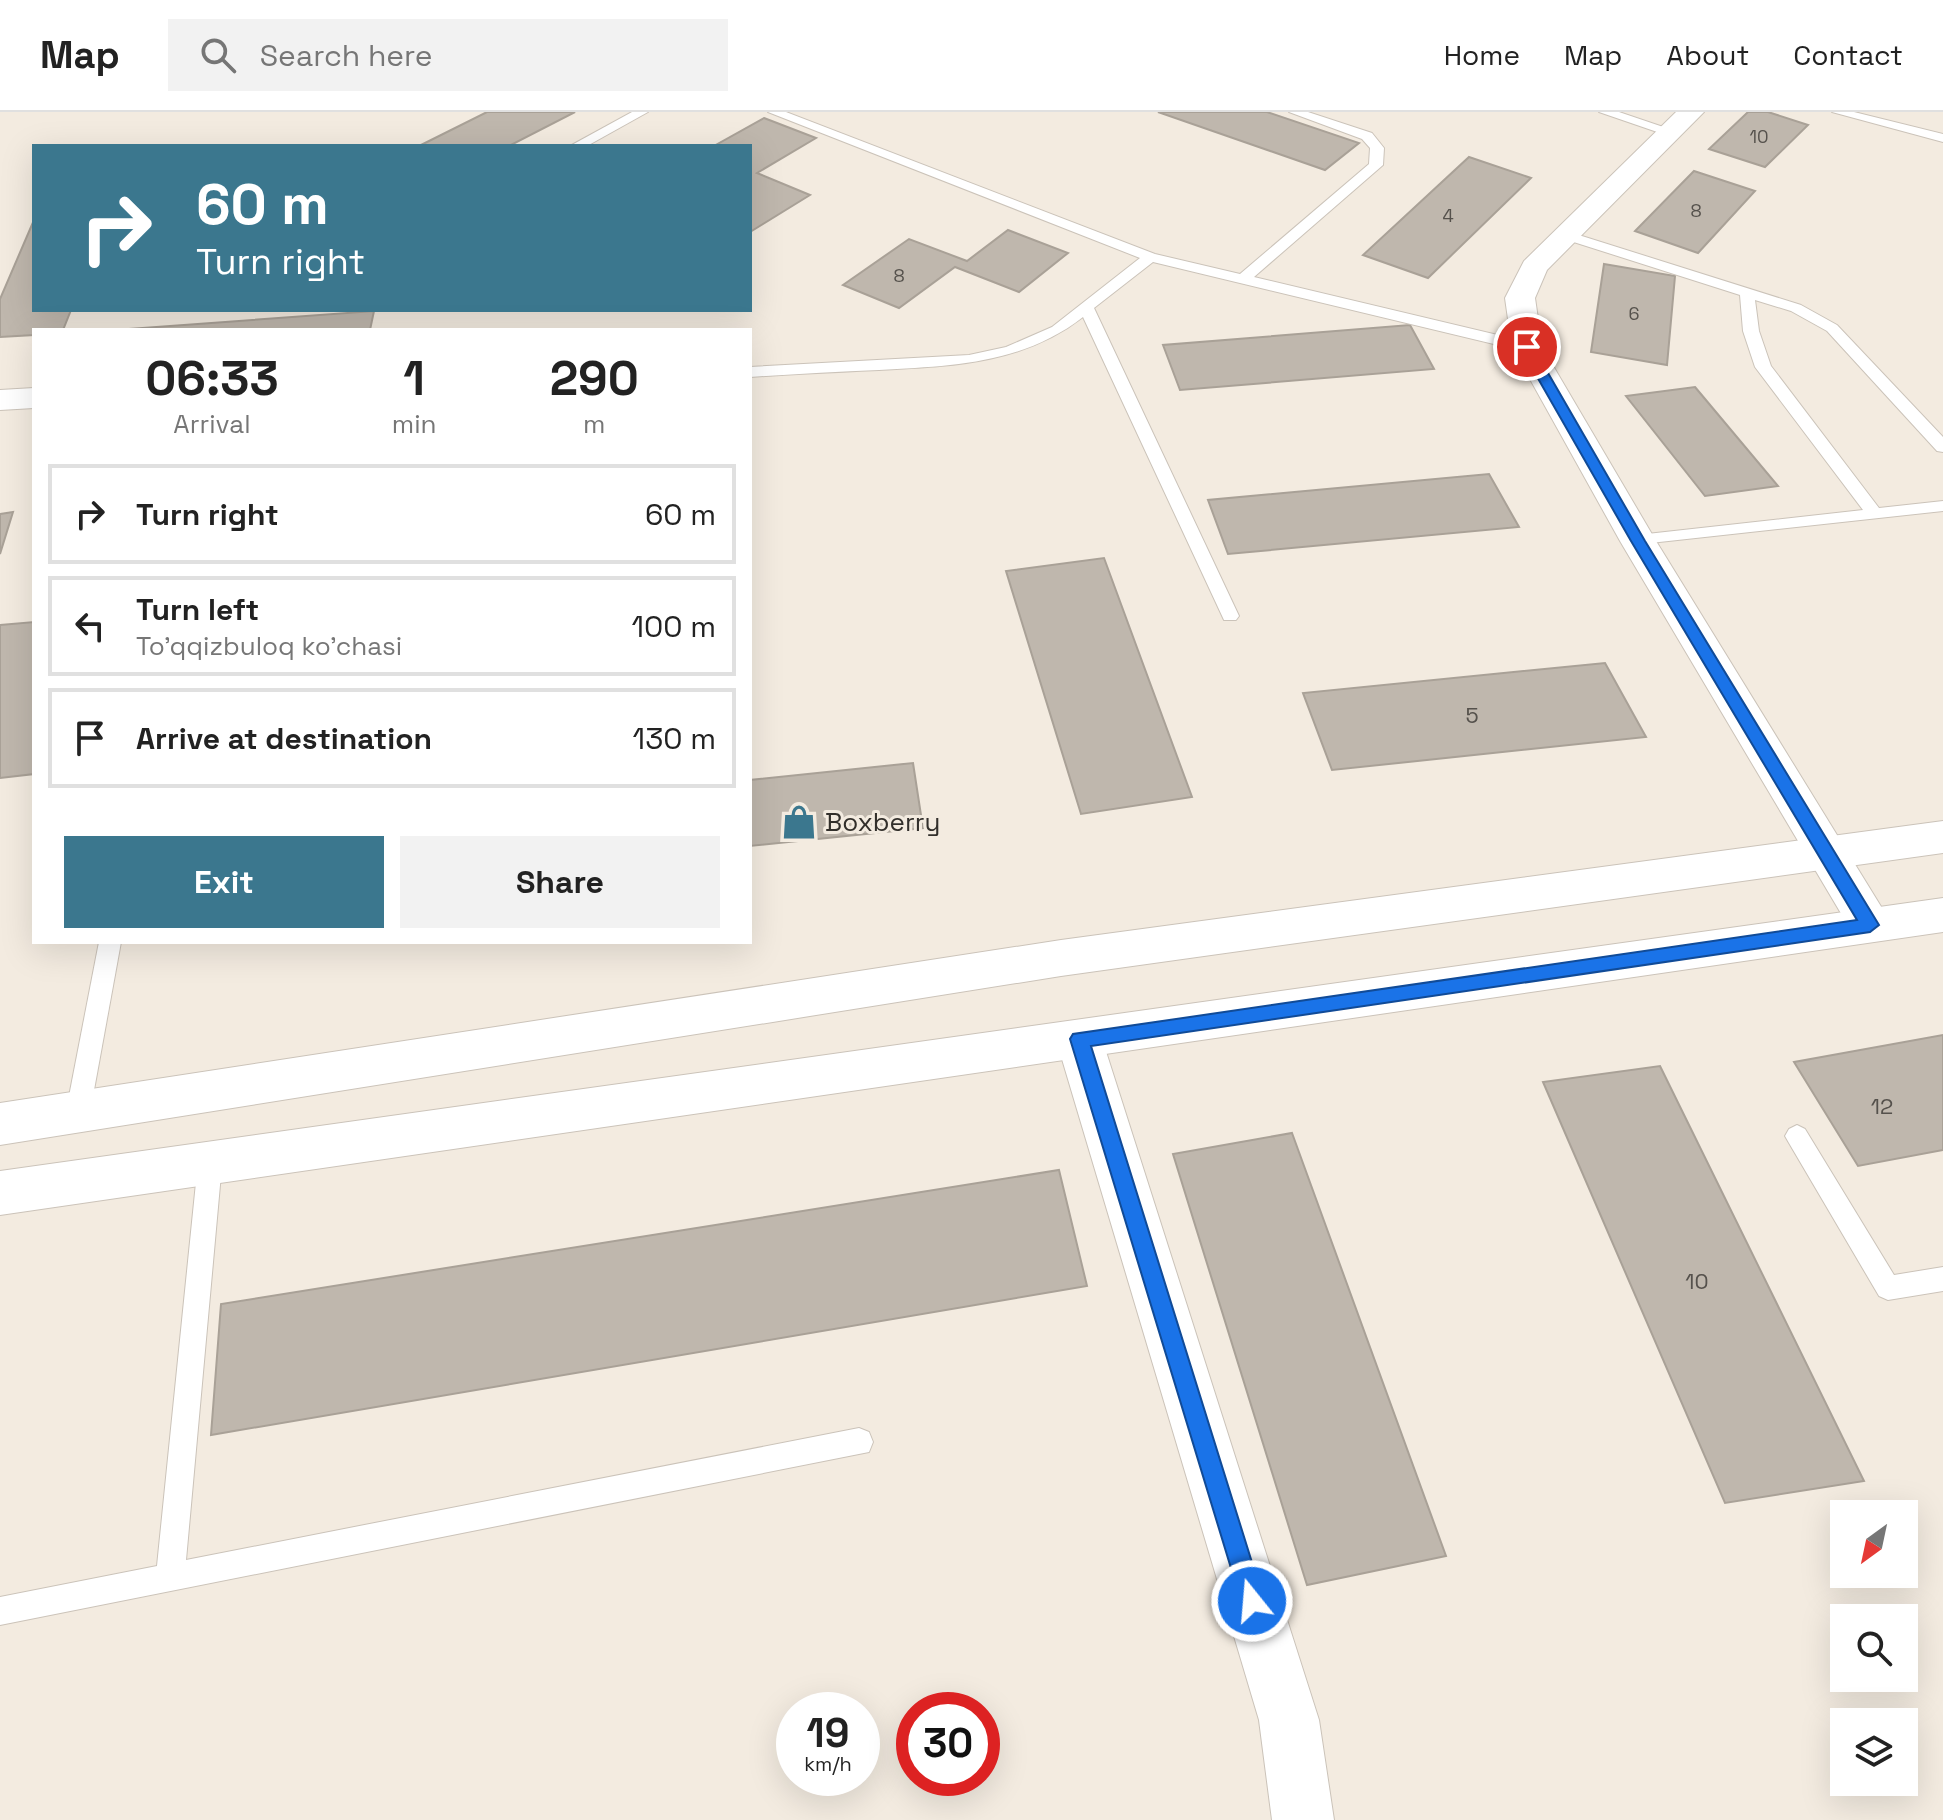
<!DOCTYPE html>
<style>
body{margin:0;font-family:"Space Grotesk",sans-serif;background:#f2f2f2;color:#222;height:100vh;display:flex;flex-direction:column;font-size:30px;white-space:nowrap}
*{box-sizing:border-box;margin:0}
p{font-size:26px;color:#767676}
.icon{flex:none;width:44px;height:44px;fill:none;stroke:currentColor;stroke-width:2;stroke-linecap:round;stroke-linejoin:round}
.map{position:relative;flex:1;overflow:hidden}
.panel{position:absolute;left:32px;top:216px;width:720px;height:616px;display:flex;flex-direction:column;background:#fff;border-radius:0px;box-shadow:0 8px 32px #0002}
.panel>*{flex:none}
.hud{position:absolute;left:32px;top:32px;width:720px;height:168px;border-radius:0px;box-shadow:0 8px 32px #0002;background:#3b778e;color:#fff;overflow:hidden}
.needle{width:52px;rotate:213deg}
.buttons{position:absolute;left:1830px;top:1388px;display:grid;gap:16px}
.buttons a{display:grid;place-items:center;width:88px;height:88px;border-radius:0px;background:#fff;box-shadow:0 8px 32px #0002;font-size:40px}
.speed{position:absolute;left:776px;top:1580px;display:flex;gap:16px;font-size:40px;font-weight:700;text-align:center}
.speed>*{display:grid;place-content:center;width:104px;height:104px;border-radius:50%;background:#fff;box-shadow:0 8px 32px #0002;line-height:1}
.speed small{font-size:20px;font-weight:400}
.speed .limit{border:12px solid #d22;background:#fff;color:#111}
.pin{position:absolute;display:grid;place-items:center;width:68px;height:68px;color:#fff;margin:-34px;border:4px solid #fff;border-radius:50%;box-shadow:0 2px 8px #0007}
.me{position:absolute;width:88px;margin:-44px;rotate:343deg;stroke-linejoin:round;filter:drop-shadow(0 0 6px #0008)}
.turn{display:flex;align-items:center;gap:28px;height:168px;padding:0 32px;font-size:36px}
.turn .icon{width:104px;height:104px;stroke-width:2.5}
.turn b{display:block;font-size:56px;line-height:68px}
.eta{display:flex;justify-content:space-evenly;align-items:center;height:136px;text-align:center}
.eta b{font-size:48px;font-weight:600;line-height:56px}
.primary-button{display:flex;gap:16px;margin-top:auto;padding:16px 32px}
.primary-button a{flex:1;height:92px;border-radius:0px;background:#3b778e;color:#fff;font-size:32px;font-weight:600;line-height:92px;text-align:center}
.primary-button a+a{background:#f2f2f2;color:#222}
ul{padding:0;list-style:none}
li{display:flex;align-items:center;gap:24px;height:100px;margin:0 16px 12px;padding:0 16px;border:4px solid #e0e0e0;border-radius:0px}
li div{flex:1}
li b{display:block;font-size:30px}
li em{font-style:normal}
header{display:flex;align-items:center;gap:48px;box-sizing:border-box;height:112px;padding:0 40px;background:#fff;border-bottom:2px solid #e0e0e0}
header strong{font-size:38px}
nav{display:flex;gap:44px;margin-inline-start:auto;font-size:28px}
.search{width:560px;height:72px;background:#f2f2f2;display:flex;align-items:center;gap:20px;box-sizing:border-box;padding:0 28px;border-radius:0px;color:#767676;font-size:30px}
.map>svg:first-child{display:block}
</style>
<header>
<strong>Map</strong>
<div class="search"><svg class="icon" aria-label="search" viewBox="0 0 24 24"><circle cx="10" cy="10" r="6"/><path d="M15 15l6 6"/></svg>Search here</div>
<nav><a>Home</a><a>Map</a><a>About</a><a>Contact</a></nav>
</header>
<div class="map">
<svg width="1943" height="1708" viewBox="0 0 1943 1708">
<rect width="100%" height="100%" fill="#f3ebe0"/>
<!-- building -->
<g fill="#bfb7ad" stroke="#a9a197" stroke-width="2">
<polygon points="487,0 575,0 509,34 419,34"/>
<polygon points="1158,0 1267,0 1359,31 1325,58"/>
<polygon points="1748,0 1768,0 1808,13 1765,55 1709,37"/>
<polygon points="764,6 816,26 757,61 810,83 750,120 750,34 714,34"/>
<polygon points="1469,45 1531,66 1428,166 1363,143"/>
<polygon points="1694,59 1755,79 1698,141 1635,119"/>
<polygon points="34,108 34,198 71,198 63,218 34,218 34,223 0,225 0,187"/>
<polygon points="1008,118 1068,141 1019,180 955,155 899,196 843,173 909,127 967,149"/>
<polygon points="1604,152 1675,164 1667,253 1591,240"/>
<polygon points="374,199 370,218 115,218"/>
<polygon points="1410,213 1434,257 1180,278 1163,233"/>
<polygon points="1695,275 1778,374 1705,384 1626,284"/>
<polygon points="1489,362 1519,415 1228,442 1208,388"/>
<polygon points="13,400 0,442 0,402"/>
<polygon points="1104,446 1192,685 1081,702 1006,459"/>
<polygon points="34,510 34,662 0,666 0,513"/>
<polygon points="1605,551 1646,625 1332,658 1303,581"/>
<polygon points="913,651 923,716 750,734 750,668"/>
<polygon points="1943,923 1943,1038 1858,1054 1794,950"/>
<polygon points="1660,954 1864,1369 1725,1391 1543,970"/>
<polygon points="1292,1021 1446,1444 1307,1473 1173,1042"/>
<polygon points="1059,1058 1087,1174 211,1323 221,1192"/>
</g>
<g fill="none" stroke-linecap="round" stroke-linejoin="round">
<!-- lane casing -->
<g stroke="#cbc3b9" stroke-width="2">
<g id="lane">
<polygon points="632,0 648,0 587,34 570,34"/>
<path d="M768 0H786L1155 142 1240 162 1369 52 1370 36 1362 27 1289 0H1308L1372 21 1384 36 1383 53 1254 165 1527 230 1535 235 1527 240 1153 150 1094 196 1239 504 1236 508H1224L1083 205C1023 252 952 254 879 258 836 260 793 262 750 265V255L969 243 1006 235 1052 215 1140 146Z"/>
<polygon points="1599,0 1619,0 1678,20 1666,23"/>
<polygon points="1832,0 1854,0 1943,22 1943,30"/>
<polygon points="1566,119 1801,193 1837,213 1943,325 1943,340 1937,339 1827,219 1791,199 1755,188 1759,219 1771,254 1879,396 1943,389 1943,399 1632,433 1629,429 1638,423 1863,398 1755,255 1743,219 1740,183 1561,126 1561,120"/>
<polygon points="99,830 121,830 90,1000 86,1007 78,1010 70,1007 66,1000"/>
<polygon points="1797,1013 1805,1017 1894,1163 1943,1155 1943,1179 1888,1188 1879,1184 1789,1031 1785,1024 1789,1017"/>
<polygon points="210,1040 219,1043 222,1051 186,1448 859,1316 869,1320 873,1330 869,1340 0,1513 0,1485 157,1454 198,1051 201,1043"/>
</g>
</g>
<!-- street casing -->
<g stroke="#cbc3b9" stroke-width="2">
<g id="street">
<polygon points="34,276 34,296 0,298 0,278"/>
<polygon points="1079,908 1095,913 1102,927 1319,1608 1334,1708 1272,1708 1259,1608 1056,927 1063,913"/>
</g>
</g>
<!-- secondary casing -->
<g stroke="#cbc3b9" stroke-width="2">
<polygon id="secondary" points="1676,0 1704,0 1547,158 1535,186 1542,235 1656,429 1885,801 1892,813 1885,825 1870,830 1855,825 1620,429 1512,235 1505,186 1524,149"/>
</g>
<!-- primary casing -->
<g stroke="#cbc3b9" stroke-width="2">
<g id="primary">
<polygon points="1943,709 1943,741 1061,864 0,1033 0,991 1061,828"/>
<polygon points="1943,786 1943,820 0,1103 0,1059"/>
</g>
</g>
<!-- lane -->
<use href="#lane" fill="#fff" fill-rule="evenodd"/>
<!-- street -->
<use href="#street" fill="#fff" fill-rule="evenodd"/>
<!-- secondary -->
<use href="#secondary" fill="#fff" fill-rule="evenodd"/>
<!-- primary -->
<use href="#primary" fill="#fff" fill-rule="evenodd"/>
</g>
<!-- route -->
<polygon fill="#1a73e8" stroke="#114b97" stroke-width="2" points="1527,231 1533,235 1645,429 1879,813 1870,820 1091,934 1264,1489 1261,1498 1252,1501 1244,1498 1241,1489 1070,927 1073,922 1857,808 1631,429 1520,235"/>
<!-- icons -->
<defs>
<g id="shop-bare" transform="scale(2.76)"><path d="M-5-2.5h2.3a2.7 3.5 0 0 1 5.4 0H5L5.5 6h-11ZM-1.5-2.5h3a1.5 2.3 0 0 0-3 0Z" fill="#3b778e" stroke="#f3ebe0" stroke-width="2.5" paint-order="stroke"/></g>
</defs>
<g fill-rule="evenodd">
<use href="#shop-bare" x="799" y="710"/>
</g>
<g text-anchor="middle" stroke-width="6" stroke-linejoin="round" paint-order="stroke">
<!-- far-number labels -->
<g font-size="18" fill="#55514c">
<text x="1759" y="31">10</text>
<text x="1696" y="105">8</text>
<text x="1448" y="110">4</text>
<text x="899" y="170">8</text>
<text x="1634" y="208">6</text>
</g>
<!-- number labels -->
<g font-size="22" fill="#55514c">
<text x="1472" y="611">5</text>
<text x="1882" y="1002">12</text>
<text x="1697" y="1177">10</text>
</g>
<!-- poi labels -->
<g font-size="26" fill="#322f2b" stroke="#f3ebe0" text-anchor="start">
<text x="825" y="719">Boxberry</text>
</g>
</g>
</svg>
<div class="buttons">
<a><svg class="needle" viewBox="-14 -14 28 28"><path d="M0-13l5 13h-10z" fill="#e53935"/><path d="M0 13l5-13h-10z" fill="#767676"/></svg></a>
<a><svg class="icon" aria-label="search" viewBox="0 0 24 24"><circle cx="10" cy="10" r="6"/><path d="M15 15l6 6"/></svg></a>
<a><svg class="icon" aria-label="layers" viewBox="0 0 24 24"><path d="M12 4l9 5-9 5-9-5zM3 14l9 5 9-5"/></svg></a>
</div>
<div class="speed"><div>19<small>km/h</small></div><div class="limit">30</div></div>
<div class="pin" style="left:1527px;top:235px;background:#d93025"><svg class="icon" aria-label="arrive" viewBox="0 0 24 24"><path d="M6 21V4h12l-3 4 3 4H6"/></svg></div>
<svg class="me" style="left:1252px;top:1489px" viewBox="-20 -20 40 40"><circle r="17" fill="#1a73e8" stroke="#fff" stroke-width="3"/><path d="M0-11L8 9 0 5-8 9z" fill="#fff"/></svg>
<div class="hud">
<div class="turn"><svg class="icon" aria-label="right" viewBox="0 0 24 24"><path d="M7 20v-9h11M14 6l5 5-5 5"/></svg><div><b>60 m</b>Turn right</div></div>
</div>
<section class="panel">
<div class="eta">
<div><b>06:33</b><p>Arrival</p></div>
<div><b>1</b><p>min</p></div>
<div><b>290</b><p>m</p></div>
</div>
<ul>
<li><svg class="icon" aria-label="right" viewBox="0 0 24 24"><path d="M7 20v-9h11M14 6l5 5-5 5"/></svg><div><b>Turn right</b></div><em>60 m</em></li>
<li><svg class="icon" aria-label="left" viewBox="0 0 24 24"><path d="M17 20v-9H6M10 6l-5 5 5 5"/></svg><div><b>Turn left</b><p>To'qqizbuloq ko'chasi</p></div><em>100 m</em></li>
<li><svg class="icon" aria-label="arrive" viewBox="0 0 24 24"><path d="M6 21V4h12l-3 4 3 4H6"/></svg><div><b>Arrive at destination</b></div><em>130 m</em></li>
</ul>
<div class="primary-button"><a>Exit</a><a>Share</a></div>
</section>
</div>
